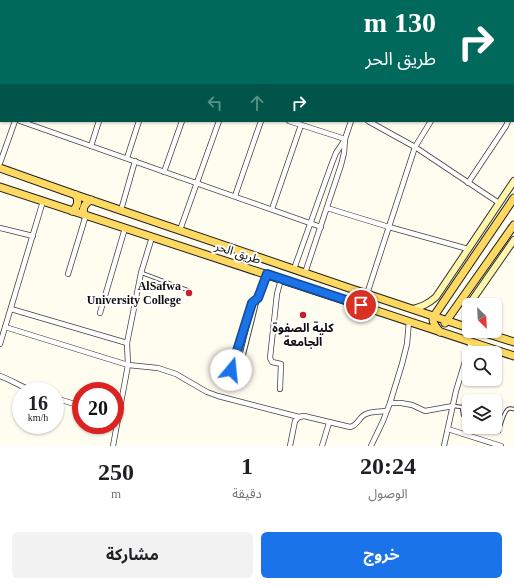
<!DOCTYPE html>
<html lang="ar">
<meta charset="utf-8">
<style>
body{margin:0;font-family:"Times New Roman","Noto Sans Arabic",serif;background:#f2f2f2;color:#202124;direction:rtl;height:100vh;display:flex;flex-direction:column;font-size:15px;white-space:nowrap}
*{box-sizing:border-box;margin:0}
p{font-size:13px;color:#757577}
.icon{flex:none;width:22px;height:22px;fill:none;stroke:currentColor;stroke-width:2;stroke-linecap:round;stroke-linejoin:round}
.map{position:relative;height:446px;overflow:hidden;direction:ltr}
.details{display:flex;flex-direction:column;background:#fff;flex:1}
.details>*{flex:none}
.banner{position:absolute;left:0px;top:0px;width:514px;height:122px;box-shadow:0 1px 3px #0004;direction:rtl;background:#00695c;color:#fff;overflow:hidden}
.needle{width:26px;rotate:156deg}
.controls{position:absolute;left:462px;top:298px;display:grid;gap:8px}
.controls a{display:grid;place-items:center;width:40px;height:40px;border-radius:6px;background:#fff;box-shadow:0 1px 3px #0004;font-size:20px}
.speed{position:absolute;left:12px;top:382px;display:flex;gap:8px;font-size:20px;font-weight:700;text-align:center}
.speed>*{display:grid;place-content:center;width:52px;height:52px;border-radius:50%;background:#fff;box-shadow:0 1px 3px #0004;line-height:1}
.speed small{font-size:10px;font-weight:400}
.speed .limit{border:6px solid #d22;background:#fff;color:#111}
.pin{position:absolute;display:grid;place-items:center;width:34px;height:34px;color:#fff;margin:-17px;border:2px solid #fff;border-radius:50%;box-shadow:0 1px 4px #0007}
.me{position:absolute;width:44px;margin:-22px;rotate:17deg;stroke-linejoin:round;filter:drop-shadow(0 0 3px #0008)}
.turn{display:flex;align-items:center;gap:14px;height:84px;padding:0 12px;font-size:18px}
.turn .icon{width:52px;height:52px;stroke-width:2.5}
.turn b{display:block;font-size:28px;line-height:34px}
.lanes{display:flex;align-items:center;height:38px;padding:0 12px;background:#0003;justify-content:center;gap:20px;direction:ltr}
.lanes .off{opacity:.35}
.eta{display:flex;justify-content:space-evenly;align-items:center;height:68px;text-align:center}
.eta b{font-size:24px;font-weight:700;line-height:28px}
.primary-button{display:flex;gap:8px;margin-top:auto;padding:8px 12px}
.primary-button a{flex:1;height:46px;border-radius:6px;background:#1a73e8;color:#fff;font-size:16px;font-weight:700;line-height:46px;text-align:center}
.primary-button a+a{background:#f2f2f2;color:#202124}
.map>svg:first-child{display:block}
</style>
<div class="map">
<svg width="514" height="446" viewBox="0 0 514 446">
<rect width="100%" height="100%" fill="#fffcf0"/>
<!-- industrial -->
<polygon fill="#ece2ed" points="0,0 206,0 205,1 1,1 1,7 0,6"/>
<!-- green -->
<polygon fill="#d1ebb8" points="99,0 206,0 205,1 99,1"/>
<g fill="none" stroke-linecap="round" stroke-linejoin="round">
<!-- lane casing -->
<g stroke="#414141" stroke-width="4.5">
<g id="lane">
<polyline points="274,0 276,1"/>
<polyline points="432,0 433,1"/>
<polyline points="296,1 296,0"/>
<polyline points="513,49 514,48"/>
<polyline points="513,55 514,55"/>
<polyline points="142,273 190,291"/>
<polyline points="231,369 252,303 257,298"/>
<polyline points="239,374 258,298 267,275"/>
<polyline points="454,406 469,408"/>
<polyline points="462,407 463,415 464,416 469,417"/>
<path d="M499 431C500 426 504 412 508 409 510 408 512 409 514 409"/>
</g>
</g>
<!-- street casing -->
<g stroke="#414141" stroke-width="6">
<g id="street">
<polyline points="223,1 223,0"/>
<polyline points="422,1 423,0"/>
<polyline points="0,27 1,28"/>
<polyline points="0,45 1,42"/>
<polyline points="0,114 1,114"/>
<polyline points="20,121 321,227"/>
<polyline points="289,121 345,139"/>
<polyline points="368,121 415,147 499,203"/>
<polyline points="91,146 99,121"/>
<polyline points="127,158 139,121"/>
<polyline points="0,163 15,121"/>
<polyline points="164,172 182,121"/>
<polyline points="468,183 506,126 508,121"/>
<polyline points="235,196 261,121"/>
<polyline points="327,208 389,227 468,249"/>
<polyline points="272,209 301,125"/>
<polyline points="121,210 135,161"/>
<polyline points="0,228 33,236"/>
<polyline points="180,230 219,121"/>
<polyline points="294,269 332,163 336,153 344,141"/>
<polyline points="305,273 341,165 344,153 345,139 351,121"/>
<polyline points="68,274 86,215"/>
<polyline points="367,294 415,147 431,121"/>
<polyline points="11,309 127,343"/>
<polyline points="100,313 125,228"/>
<polyline points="5,327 128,365 158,368 176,374 207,392 218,396 299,417"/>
<polyline points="0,344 43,201"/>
<path d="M0 376C12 380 21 387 33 391"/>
<polyline points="280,389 281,364 272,362 270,358 277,294 281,279"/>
<polyline points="55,398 81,406"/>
<polyline points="390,403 401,403 412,405 425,411 453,406"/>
<polyline points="448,429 501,446"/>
<polyline points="113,446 128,365 127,343 141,273 152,237"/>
<path d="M290 446 295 421 299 417 304 416 350 427C357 426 358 419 364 415 370 411 380 412 386 411"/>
<polyline points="322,446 329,423"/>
<polyline points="371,446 383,421 390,403 402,364 407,344 409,321"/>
<polyline points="444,446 456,391 471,342"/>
</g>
</g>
<!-- secondary casing -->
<g stroke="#303030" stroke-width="8">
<g id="secondary">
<path d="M413 309C423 306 428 304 436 297L514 181"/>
<path d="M469 323C466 317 466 312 468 306L514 240"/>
</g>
</g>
<!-- primary casing -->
<g stroke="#1f1f1f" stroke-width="9">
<g id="primary">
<polyline points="0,168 76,195 352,289 469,328"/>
<polyline points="0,187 514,356"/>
<path d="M72 211C78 207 79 201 76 195"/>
<path d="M84 214C82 208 85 203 91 200"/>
<polyline points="445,323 447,320 514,225"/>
<polyline points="479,331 514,342"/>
<path d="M440 332C436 327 431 322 434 316L514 198"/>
</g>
</g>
<!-- highway casing -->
<g stroke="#1f1f1f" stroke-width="10">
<g id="highway">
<polyline points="494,0 495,1"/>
<polyline points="513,13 514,14"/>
</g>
</g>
<!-- lane -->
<use href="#lane" stroke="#fff" stroke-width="2.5"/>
<!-- street -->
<use href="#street" stroke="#fff" stroke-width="4.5"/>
<!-- secondary -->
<use href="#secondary" stroke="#fff7ab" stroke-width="6"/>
<!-- primary -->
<use href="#primary" stroke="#fdd962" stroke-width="7"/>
<!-- highway -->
<use href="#highway" stroke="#f9a254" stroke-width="8"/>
</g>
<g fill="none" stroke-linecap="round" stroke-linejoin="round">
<!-- route casing -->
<g stroke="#114b97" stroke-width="10">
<polyline id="route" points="231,370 252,303 258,298 267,274 361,305"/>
</g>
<!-- route -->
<use href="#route" stroke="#1a73e8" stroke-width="7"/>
</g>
<!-- markers -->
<g fill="#c32126" stroke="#fff" stroke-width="1.5">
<circle cx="189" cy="293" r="4"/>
<circle cx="303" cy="315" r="4"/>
</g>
<g text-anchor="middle" stroke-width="4" stroke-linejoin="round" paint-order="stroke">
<!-- street labels -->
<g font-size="12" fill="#0e0e0e" stroke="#fff">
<text transform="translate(238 253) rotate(18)" y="4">طريق الحر</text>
</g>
<!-- poi labels -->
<g font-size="12" font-weight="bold" fill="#0e0e0e" stroke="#fff" text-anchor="end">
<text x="181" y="290">AlSafwa<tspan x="181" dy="14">University College</tspan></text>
<text x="303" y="332" text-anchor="middle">كلية الصفوة<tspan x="303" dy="14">الجامعة</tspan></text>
</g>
</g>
</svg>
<div class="controls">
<a><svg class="needle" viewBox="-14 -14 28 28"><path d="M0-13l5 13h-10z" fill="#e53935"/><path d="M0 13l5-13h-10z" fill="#757577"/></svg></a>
<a><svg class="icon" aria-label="search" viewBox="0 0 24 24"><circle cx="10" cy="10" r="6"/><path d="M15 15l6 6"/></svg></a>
<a><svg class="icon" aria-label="layers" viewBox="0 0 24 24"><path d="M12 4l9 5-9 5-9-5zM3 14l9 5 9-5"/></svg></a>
</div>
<div class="speed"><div>16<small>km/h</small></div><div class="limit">20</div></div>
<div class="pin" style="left:361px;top:305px;background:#d93025"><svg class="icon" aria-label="arrive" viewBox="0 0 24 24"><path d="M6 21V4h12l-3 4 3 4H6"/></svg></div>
<svg class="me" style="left:231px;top:370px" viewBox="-20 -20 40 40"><circle r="19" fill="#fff"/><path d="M0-13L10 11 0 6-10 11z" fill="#1a73e8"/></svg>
<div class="banner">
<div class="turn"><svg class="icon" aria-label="right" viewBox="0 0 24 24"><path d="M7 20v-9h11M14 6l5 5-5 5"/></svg><div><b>130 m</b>طريق الحر</div></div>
<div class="lanes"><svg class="icon off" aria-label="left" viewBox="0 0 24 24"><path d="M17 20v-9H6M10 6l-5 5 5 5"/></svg><svg class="icon off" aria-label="ahead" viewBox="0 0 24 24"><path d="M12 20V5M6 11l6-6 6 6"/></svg><svg class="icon" aria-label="right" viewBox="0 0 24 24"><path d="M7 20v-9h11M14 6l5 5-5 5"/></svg></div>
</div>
</div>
<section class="details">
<div class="eta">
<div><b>20:24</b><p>الوصول</p></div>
<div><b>1</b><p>دقيقة</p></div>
<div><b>250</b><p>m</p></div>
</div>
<div class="primary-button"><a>خروج</a><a>مشاركة</a></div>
</section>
